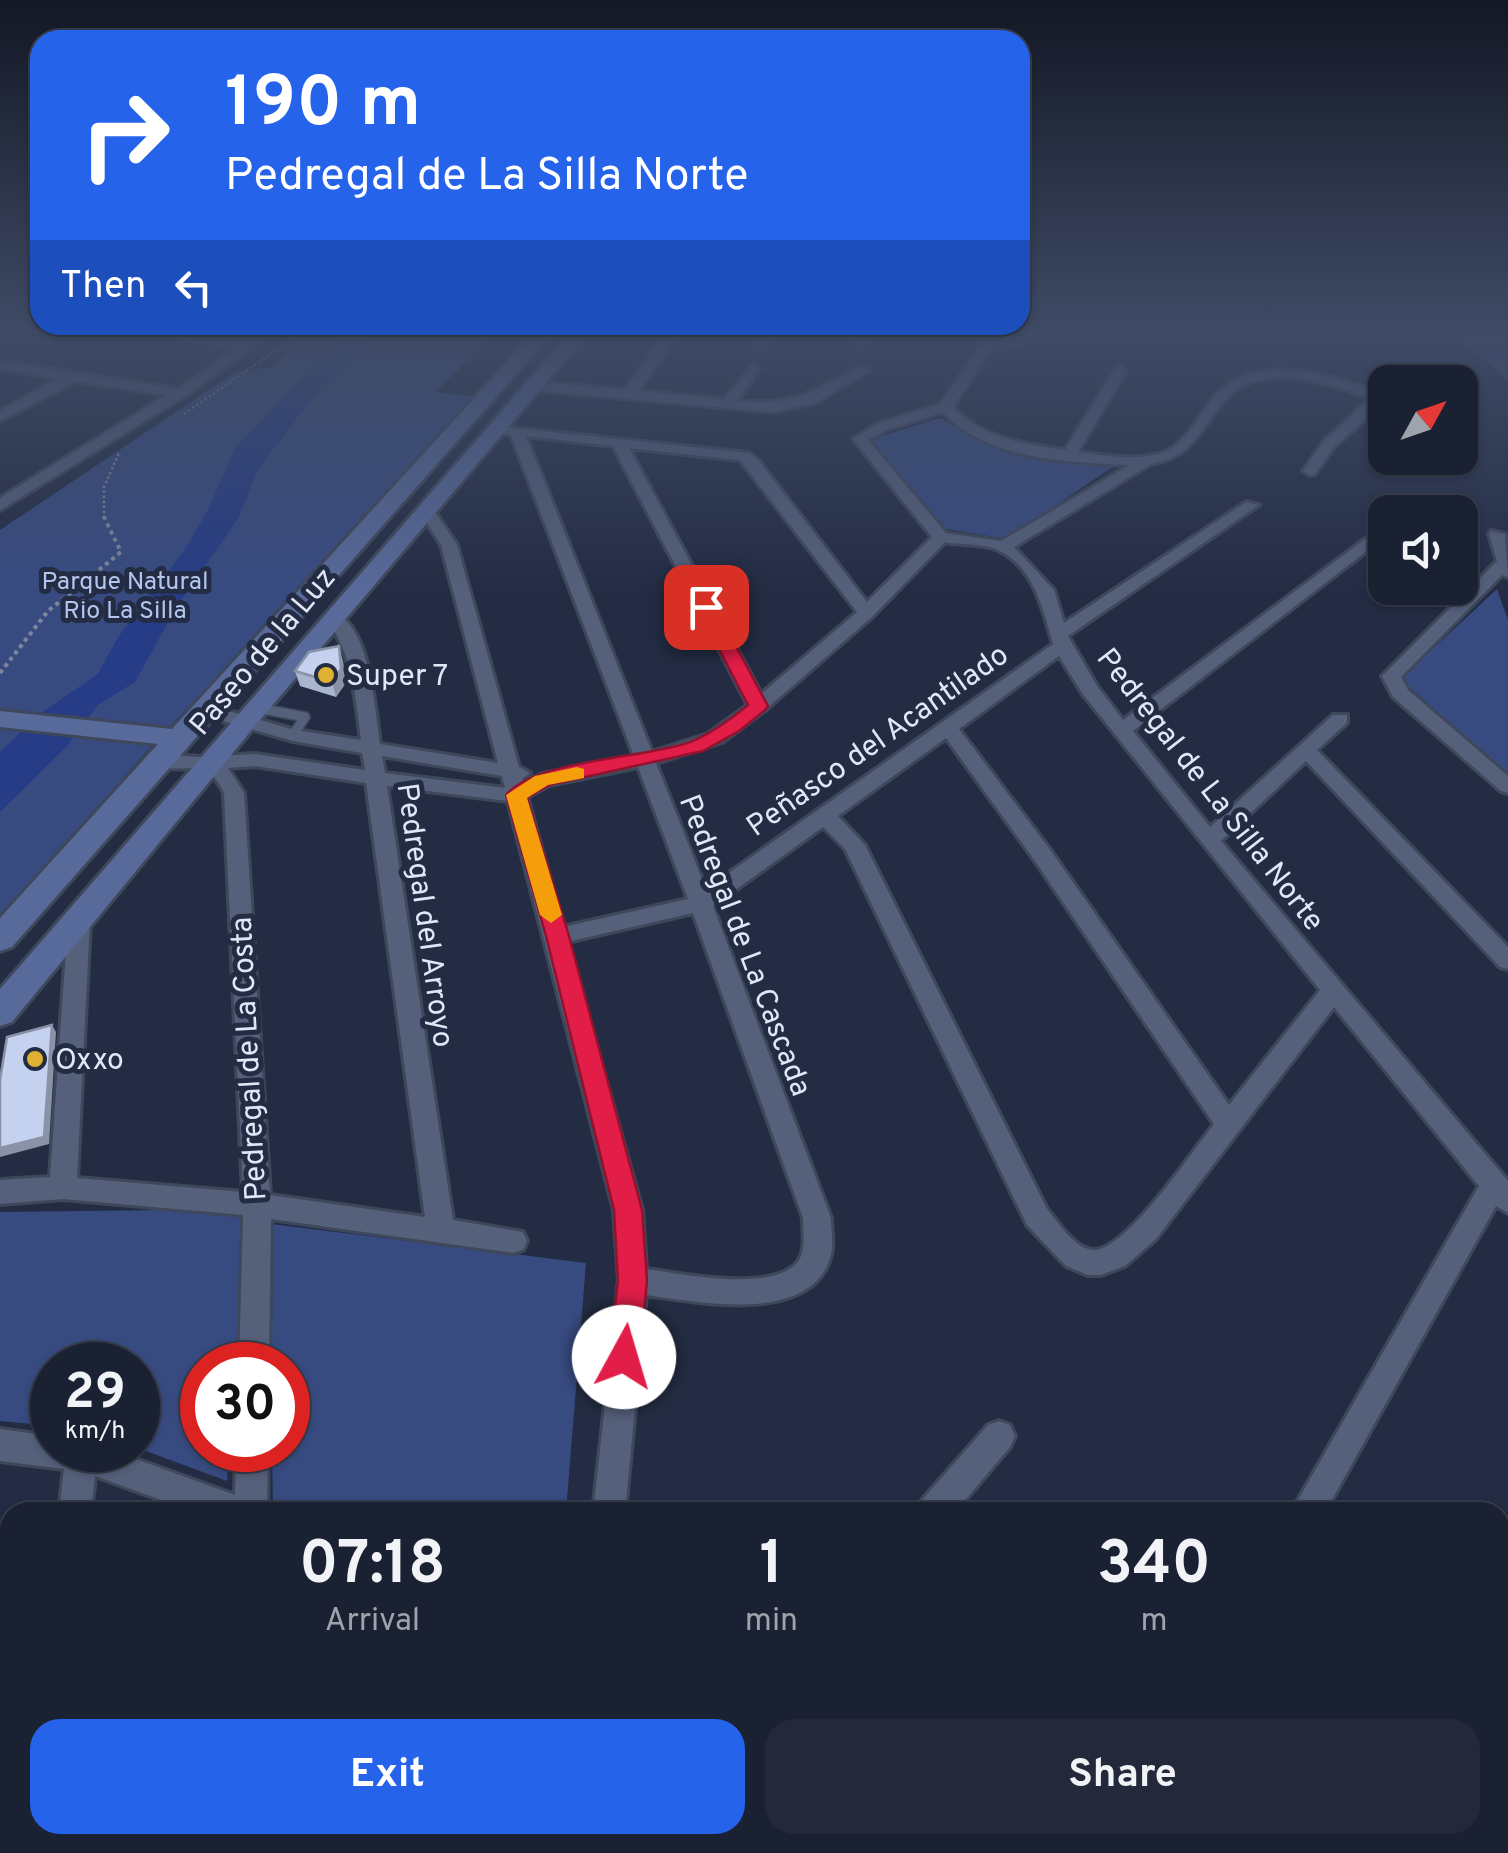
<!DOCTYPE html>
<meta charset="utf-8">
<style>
body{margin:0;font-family:Overpass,sans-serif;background:#23293a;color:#f1f3f6;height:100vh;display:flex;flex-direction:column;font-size:38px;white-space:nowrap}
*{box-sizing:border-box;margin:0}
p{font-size:32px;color:#9fa3ac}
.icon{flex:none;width:55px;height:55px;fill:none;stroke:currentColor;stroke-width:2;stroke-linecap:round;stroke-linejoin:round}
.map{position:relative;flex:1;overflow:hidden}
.sheet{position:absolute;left:0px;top:1502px;width:1510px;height:352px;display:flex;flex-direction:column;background:#1a2132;border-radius:30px 30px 0 0;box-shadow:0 2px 8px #0004,0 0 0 2px #383e4d}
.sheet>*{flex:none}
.banner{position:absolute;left:30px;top:30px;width:1000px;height:305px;border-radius:30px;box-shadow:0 2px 8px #0004,0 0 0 2px #383e4d;background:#2563eb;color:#fff;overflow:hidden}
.needle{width:65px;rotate:50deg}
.buttons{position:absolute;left:1368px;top:365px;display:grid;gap:20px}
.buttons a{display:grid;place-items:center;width:110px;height:110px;border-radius:20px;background:#1a2132;box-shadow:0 2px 8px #0004,0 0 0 2px #383e4d;font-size:50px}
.speed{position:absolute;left:30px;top:1342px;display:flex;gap:20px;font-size:50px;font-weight:700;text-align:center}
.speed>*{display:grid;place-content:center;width:130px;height:130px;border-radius:50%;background:#1a2132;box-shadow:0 2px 8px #0004,0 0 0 2px #383e4d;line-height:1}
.speed small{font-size:25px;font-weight:400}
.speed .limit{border:15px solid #d22;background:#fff;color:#111}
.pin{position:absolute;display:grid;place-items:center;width:85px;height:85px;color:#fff;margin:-42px;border-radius:20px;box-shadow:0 5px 15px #0006}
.me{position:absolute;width:110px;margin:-55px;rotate:6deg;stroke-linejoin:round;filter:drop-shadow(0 0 8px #0008)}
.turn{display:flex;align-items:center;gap:35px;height:210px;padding:0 30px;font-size:45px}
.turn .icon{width:130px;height:130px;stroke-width:2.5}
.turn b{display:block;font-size:70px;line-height:85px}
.then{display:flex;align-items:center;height:95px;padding:0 30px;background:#0003;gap:20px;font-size:38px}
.eta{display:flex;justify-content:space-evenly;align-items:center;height:170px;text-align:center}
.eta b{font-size:60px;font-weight:700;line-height:70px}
.primary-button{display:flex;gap:20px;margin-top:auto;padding:20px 30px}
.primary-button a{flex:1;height:115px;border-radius:30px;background:#2563eb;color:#fff;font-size:40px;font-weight:700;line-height:115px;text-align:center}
.primary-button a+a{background:#23293a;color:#f1f3f6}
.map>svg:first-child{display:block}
</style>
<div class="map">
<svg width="1508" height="1853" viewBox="0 0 1508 1853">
<rect width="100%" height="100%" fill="#232c43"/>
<!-- green -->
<g fill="#384b81">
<polygon points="302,334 495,334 435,392 484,398 156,741 0,917 0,530 236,372 273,367"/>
<polygon points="1453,334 1508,334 1508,380 1454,334"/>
<polygon points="940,418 1004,449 1115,465 1007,539 946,529 869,440"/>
<polygon points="1497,589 1508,620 1508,775 1400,679"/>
<polygon points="246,1209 235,1365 202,1365 202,1450 229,1450 227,1481 138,1448 138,1365 52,1365 52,1426 0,1421 0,1212"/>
<polygon points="271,1224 586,1263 566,1512 300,1512 273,1508 272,1450 288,1450 288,1365 272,1365"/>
</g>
<!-- water -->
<polygon fill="#263c86" points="343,334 374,334 359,356 324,383 258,469 238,519 177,606 135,682 98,705 66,747 0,812 0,752 41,713 98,674 118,637 185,549 208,510 235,448"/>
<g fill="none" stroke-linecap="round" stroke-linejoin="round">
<!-- lane casing -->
<g stroke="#3f475a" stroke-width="12">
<polyline id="lane" points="258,708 305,717 293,735"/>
</g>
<!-- street casing -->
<g stroke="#3f475a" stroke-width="6">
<g id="street">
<polygon points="157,334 184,334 245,343 258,334 272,334 185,396 0,510 0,498 167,395 75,381 0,421 0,411 60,378 0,369 0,361 178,389 236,349"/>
<path d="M666 334H678L638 391 724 399 753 365 759 369 737 401C791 406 813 393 859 367L870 370 815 403 773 412 536 390 529 386 536 382 625 390Z"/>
<polygon points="762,334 774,334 763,349 755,349 753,346"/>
<polygon points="849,334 861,334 866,343 856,346"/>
<path d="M988 334H1098L1092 338 993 345 953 407C983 439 1023 444 1065 450L1114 371 1120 367 1126 371 1078 452C1103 455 1139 462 1164 452 1185 443 1197 419 1211 401 1252 348 1332 376 1385 394V402L1334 447 1315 474 1310 475 1303 471 1324 441 1371 398C1331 384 1265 361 1230 395 1200 424 1199 455 1151 464L1014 547 1054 590 1064 623 1246 502 1259 505 1068 636 1097 686 1123 720 1385 524V537L1133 731 1210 827 1333 715H1347V723L1317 750 1508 947V969L1500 967 1306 761 1221 841 1508 1181V1213L1496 1206 1325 1512H1291L1479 1186 1334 1007 1156 1239 1125 1266 1101 1275H1088L1066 1266 1027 1225 845 849 823 827 713 906 831 1218C831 1228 833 1240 832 1249 820 1327 697 1302 646 1295L625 1512H593L619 1280 614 1210 508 801 387 786 453 1220 523 1232 527 1241 523 1250 513 1253 271 1219 269 1365H239L243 1215 63 1199 0 1204V1180L50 1177 68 922 79 914 90 922 77 1178 243 1192 224 793C204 749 175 782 149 760L159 754 199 757 255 754 365 770 362 753 293 741 198 714 196 710 205 704 295 730 361 740C355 695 353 654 325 617L334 612C370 626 375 709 380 744L498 763 441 545 418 509 421 506H431L457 545 519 767 530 773 522 779 523 783 543 774 634 756 511 435 493 432V426L749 453 759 461 867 602 932 537 853 439 879 423 941 404ZM943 412C986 460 1070 462 1130 465L1001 541 946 533 868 440 889 429ZM526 436 613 446 748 705 708 734 652 752ZM629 448 740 460 857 612 761 694ZM945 542C960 545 986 543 1000 551 1035 569 1043 610 1053 644L706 889 656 763 722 742 765 710 872 617ZM1059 656 1082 693 1320 990 1229 1105 1051 851 959 729ZM946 738 1035 861 1214 1124C1194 1149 1124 1254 1092 1250 1073 1247 1058 1222 1047 1209L865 845 838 816ZM382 756 502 776 505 788 385 773ZM255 766 366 783 425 1217 270 1195 244 793 228 768ZM638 767 688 899 563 927 527 797 549 785ZM693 913 803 1218C803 1233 807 1252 796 1264 768 1292 682 1274 646 1269L642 1210 567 942Z"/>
<polygon points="1491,531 1505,534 1508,577 1502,575 1401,677 1408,690 1508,776 1508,793 1501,791 1393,697 1382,676 1497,561 1489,534"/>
<polygon points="999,1421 1010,1425 1015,1436 1010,1447 955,1512 918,1512 922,1500 988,1425"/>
<polygon points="0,1429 52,1436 52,1450 111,1450 235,1495 236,1450 268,1450 267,1512 194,1512 95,1476 91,1512 59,1512 64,1469 0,1461"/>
<polygon points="1500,1778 1508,1782 1508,1828 1500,1825"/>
<polygon points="21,1845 59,1845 58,1853 20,1853"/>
<polygon points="186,1845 245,1845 242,1853 183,1853"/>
<rect x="567" y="1845" width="38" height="8"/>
<polygon points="632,1845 674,1845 671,1853 629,1853"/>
<polygon points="1078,1845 1118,1845 1115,1853 1075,1853"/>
</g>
</g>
<!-- secondary casing -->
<g stroke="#3f475a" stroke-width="6">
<g id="secondary">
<polygon points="533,334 551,334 12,947 0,951 0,918 158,744 0,727 0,711 172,729"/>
<polygon points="569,334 587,334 255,726 12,1022 0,1026 0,989"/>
</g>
</g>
<!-- path-far1 -->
<g stroke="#7e8699" stroke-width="2.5" stroke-dasharray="2.5 2.5" stroke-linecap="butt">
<polyline points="184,414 300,334"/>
<polyline points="104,518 104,487 119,453"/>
</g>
<!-- path -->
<polyline stroke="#7e8699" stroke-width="4" stroke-dasharray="4 4" stroke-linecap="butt" points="0,673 48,611 121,552 103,515"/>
<!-- lane -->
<use href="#lane" stroke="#55607b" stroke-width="9"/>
<!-- street -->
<use href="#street" fill="#55607b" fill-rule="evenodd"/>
<!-- secondary -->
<use href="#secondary" fill="#586a9a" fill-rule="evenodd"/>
</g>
<!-- wall -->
<polygon fill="#a9b4ce" points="343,661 345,684 336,697 300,686 295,671"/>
<!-- shaded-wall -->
<g fill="#8992a7">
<polygon points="339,646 343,661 345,684 336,697 332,682"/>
<polygon points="52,1025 56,1032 49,1144 0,1157 0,1148"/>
</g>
<!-- building -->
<g fill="#c4d1ef" stroke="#8992a7" stroke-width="2.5">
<polygon points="339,646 341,669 332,682 295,671 309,652"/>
<polygon points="52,1025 44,1137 0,1148 0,1080 7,1037"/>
</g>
<!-- sky -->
<linearGradient id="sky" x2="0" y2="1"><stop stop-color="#131825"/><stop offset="0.56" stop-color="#3f4b66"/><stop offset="1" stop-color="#3f4b66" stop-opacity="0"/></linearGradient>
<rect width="1508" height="593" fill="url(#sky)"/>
<!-- route -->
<path fill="#e11d48" stroke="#92132f" stroke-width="2.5" d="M706 602 715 607 768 706 765 710 739 731 703 751 549 785 527 798 569 936 642 1210 647 1280 640 1357 635 1367 624 1371 614 1367 609 1357 618 1280 614 1210 546 936 506 795C537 759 643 759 690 742 711 734 731 719 748 705L697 607Z"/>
<!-- slow -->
<polygon fill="#f59e0b" points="577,767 584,769 584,778 548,785 527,798 562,915 551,923 540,915 506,795 535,776"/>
<!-- markers -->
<g fill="#deb133" stroke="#232c43" stroke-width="4">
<circle cx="326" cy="675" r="10"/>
<circle cx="35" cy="1059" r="10"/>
</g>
<g text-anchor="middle" stroke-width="10" stroke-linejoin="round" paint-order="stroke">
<!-- far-park labels -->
<g font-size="25" fill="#b4c5f0" stroke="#232c43">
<text x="125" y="589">Parque Natural<tspan x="125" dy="29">Rio La Silla</tspan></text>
</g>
<!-- street labels -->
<g font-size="30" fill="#e0e7f7" stroke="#232c43">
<text transform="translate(262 651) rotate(-50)" y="10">Paseo de la Luz</text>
<text transform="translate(877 740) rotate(-35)" y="10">Peñasco del Acantilado</text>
<text transform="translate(1211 789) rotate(52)" y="10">Pedregal de La Silla Norte</text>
<text transform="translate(426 915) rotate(82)" y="10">Pedregal del Arroyo</text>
<text transform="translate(746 945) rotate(69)" y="10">Pedregal de La Cascada</text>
<text transform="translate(248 1059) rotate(-93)" y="10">Pedregal de La Costa</text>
</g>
<!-- poi labels -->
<g font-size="30" fill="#e0e7f7" stroke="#232c43" text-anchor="start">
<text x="346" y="685">Super 7</text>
<text x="55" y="1069">Oxxo</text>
</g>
</g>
</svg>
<div class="buttons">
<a><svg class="needle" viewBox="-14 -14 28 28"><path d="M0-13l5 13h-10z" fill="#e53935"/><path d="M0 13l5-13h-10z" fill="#9fa3ac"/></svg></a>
<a><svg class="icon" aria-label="sound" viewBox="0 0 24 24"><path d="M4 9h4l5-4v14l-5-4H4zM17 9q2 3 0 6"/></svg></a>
</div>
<div class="speed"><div>29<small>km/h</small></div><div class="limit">30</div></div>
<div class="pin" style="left:706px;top:607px;background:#d93025"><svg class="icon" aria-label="arrive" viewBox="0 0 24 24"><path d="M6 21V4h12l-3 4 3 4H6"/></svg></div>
<svg class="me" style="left:624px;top:1357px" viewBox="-20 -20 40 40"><circle r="19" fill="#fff"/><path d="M0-13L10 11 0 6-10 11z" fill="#e11d48"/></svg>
<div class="banner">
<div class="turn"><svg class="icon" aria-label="right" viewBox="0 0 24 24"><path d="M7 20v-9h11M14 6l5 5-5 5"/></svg><div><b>190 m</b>Pedregal de La Silla Norte</div></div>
<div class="then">Then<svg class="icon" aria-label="left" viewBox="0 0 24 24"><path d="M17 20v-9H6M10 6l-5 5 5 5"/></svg></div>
</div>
<section class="sheet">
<div class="eta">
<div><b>07:18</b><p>Arrival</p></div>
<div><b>1</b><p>min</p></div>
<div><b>340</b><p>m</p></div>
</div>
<div class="primary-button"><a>Exit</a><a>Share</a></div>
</section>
</div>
